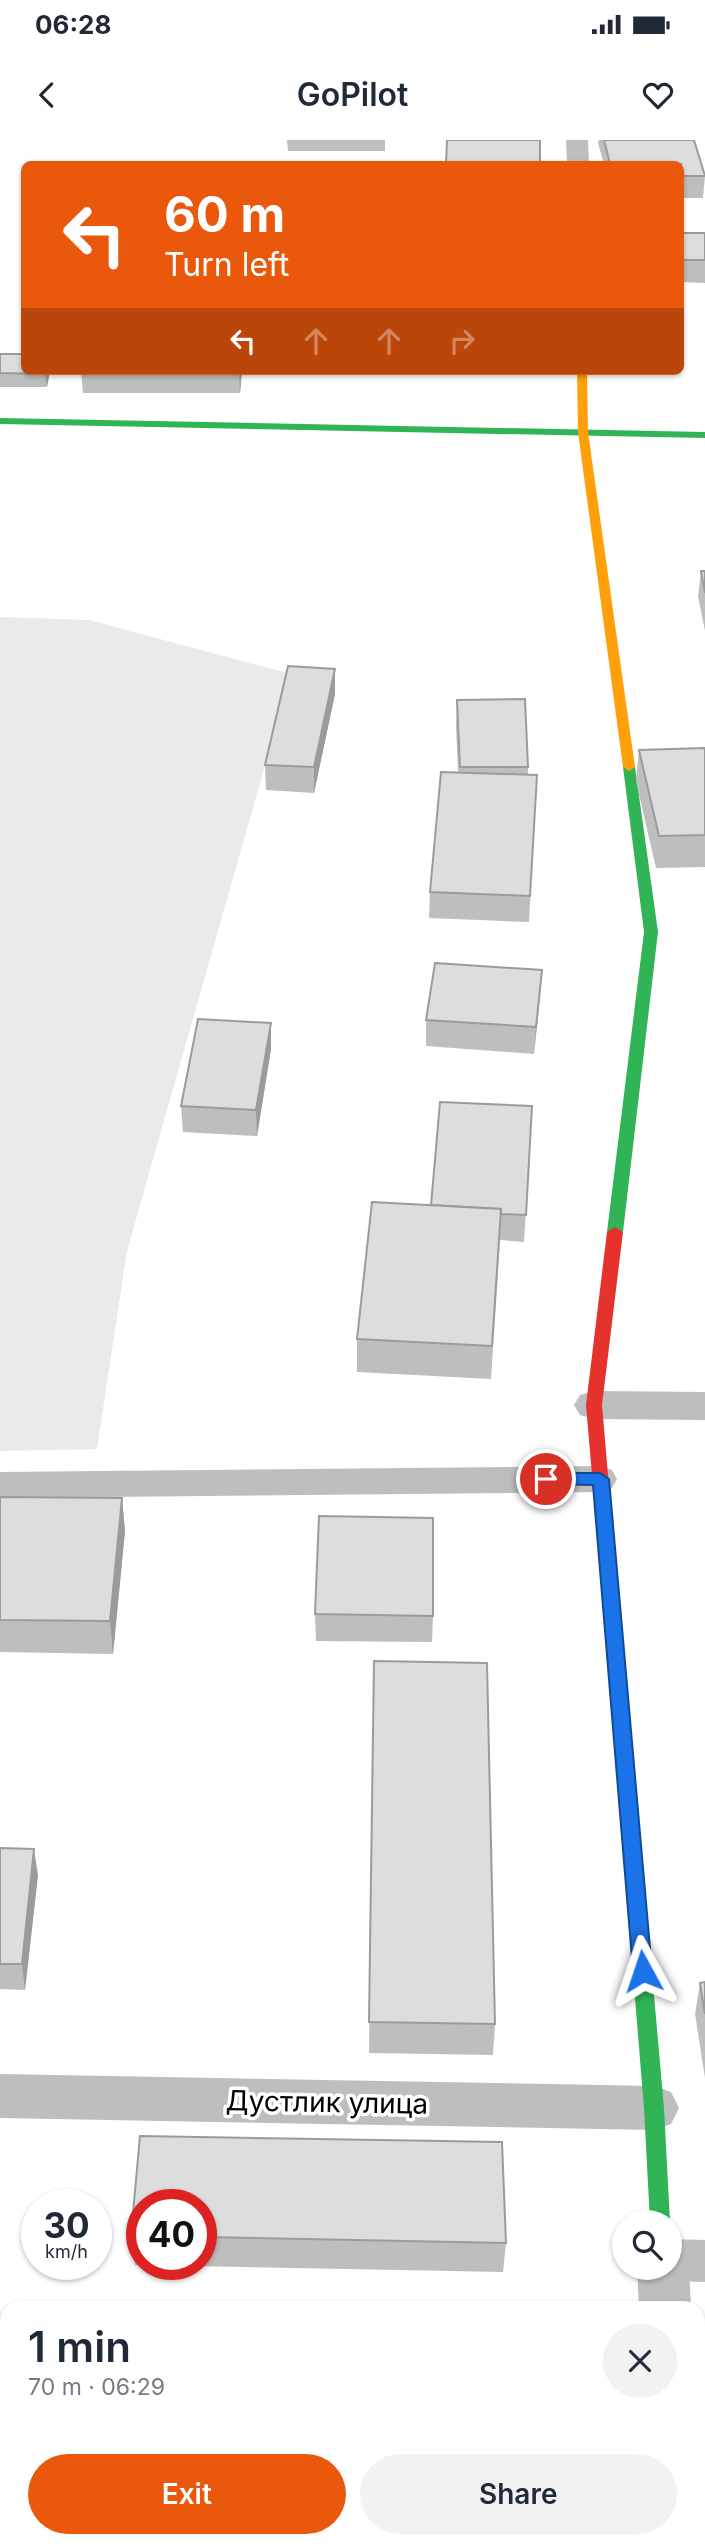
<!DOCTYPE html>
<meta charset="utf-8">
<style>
body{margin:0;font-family:Inter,sans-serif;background:#f2f2f3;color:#1f2937;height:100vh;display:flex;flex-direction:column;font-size:26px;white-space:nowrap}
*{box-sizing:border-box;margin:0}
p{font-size:23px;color:#747a83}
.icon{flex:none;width:38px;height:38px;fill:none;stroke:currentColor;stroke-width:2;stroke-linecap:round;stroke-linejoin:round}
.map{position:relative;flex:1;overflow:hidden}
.details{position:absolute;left:0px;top:2161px;width:705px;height:247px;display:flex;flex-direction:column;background:#fff;border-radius:21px 21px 0 0;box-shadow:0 2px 5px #0004}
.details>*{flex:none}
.guide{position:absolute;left:21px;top:21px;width:663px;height:214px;border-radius:10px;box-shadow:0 2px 5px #0004;background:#ea580c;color:#fff;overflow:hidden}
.tools{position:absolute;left:612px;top:2070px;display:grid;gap:14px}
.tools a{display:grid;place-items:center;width:70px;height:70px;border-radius:50%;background:#fff;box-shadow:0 2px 5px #0004;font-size:35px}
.speed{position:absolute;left:21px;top:2049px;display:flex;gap:14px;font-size:35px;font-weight:700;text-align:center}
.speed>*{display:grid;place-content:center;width:91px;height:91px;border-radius:50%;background:#fff;box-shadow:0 2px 5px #0004;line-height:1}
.speed small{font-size:18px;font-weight:400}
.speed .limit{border:10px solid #d22;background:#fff;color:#111}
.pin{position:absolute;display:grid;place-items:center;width:60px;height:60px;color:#fff;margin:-30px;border:4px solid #fff;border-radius:50%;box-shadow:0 2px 7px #0007}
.me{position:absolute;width:77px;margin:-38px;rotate:355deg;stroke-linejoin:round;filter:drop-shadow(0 0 5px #0008)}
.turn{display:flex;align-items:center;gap:24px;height:147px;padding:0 28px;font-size:32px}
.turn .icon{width:91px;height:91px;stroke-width:2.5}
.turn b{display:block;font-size:49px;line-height:60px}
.lanes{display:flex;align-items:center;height:66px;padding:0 28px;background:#0003;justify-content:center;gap:35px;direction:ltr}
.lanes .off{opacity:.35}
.round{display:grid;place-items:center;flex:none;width:74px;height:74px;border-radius:37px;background:#f2f2f3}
.summary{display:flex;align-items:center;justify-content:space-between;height:119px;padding:0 28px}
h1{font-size:42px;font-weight:600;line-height:52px}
.primary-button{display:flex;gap:14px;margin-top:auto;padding:14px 28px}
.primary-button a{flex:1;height:80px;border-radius:42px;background:#ea580c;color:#fff;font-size:28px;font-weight:600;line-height:80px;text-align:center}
.primary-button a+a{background:#f2f2f3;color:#1f2937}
.status{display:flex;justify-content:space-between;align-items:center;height:49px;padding:0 35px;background:#fff;direction:ltr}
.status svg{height:19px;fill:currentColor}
header{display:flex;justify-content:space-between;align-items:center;height:91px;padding:0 28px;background:#fff;font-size:32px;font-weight:600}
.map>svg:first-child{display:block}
</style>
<div class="status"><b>06:28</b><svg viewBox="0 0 49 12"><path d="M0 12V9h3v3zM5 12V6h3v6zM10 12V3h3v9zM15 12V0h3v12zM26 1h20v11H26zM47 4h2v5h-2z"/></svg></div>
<header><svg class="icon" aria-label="back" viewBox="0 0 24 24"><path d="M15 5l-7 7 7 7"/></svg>GoPilot<svg class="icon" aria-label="heart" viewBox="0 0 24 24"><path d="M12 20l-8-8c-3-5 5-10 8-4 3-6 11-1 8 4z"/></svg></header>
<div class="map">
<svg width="705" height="2407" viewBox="0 0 705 2407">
<rect width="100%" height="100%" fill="#fff"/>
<!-- green -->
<polygon fill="#eaeaea" points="0,477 89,480 291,534 127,1111 97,1309 0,1311"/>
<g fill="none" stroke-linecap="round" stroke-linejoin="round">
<!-- lane -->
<g fill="#bebebe" fill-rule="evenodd">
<polygon points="600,1326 612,1330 617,1339 612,1348 600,1352 0,1358 0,1332"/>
<polygon points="670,2099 705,2100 705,2142 670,2141 654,2135 651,2128 670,2128"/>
</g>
<!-- street -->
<g fill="#bebebe" fill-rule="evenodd">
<polygon points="566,0 588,0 589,24 567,24"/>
<polygon points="594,1251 705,1252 705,1280 594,1279 580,1275 574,1265 580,1255"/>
<polygon points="0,1934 654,1946 671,1952 679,1968 671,1984 654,1990 0,1978"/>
<polygon points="670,2107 681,2111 689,2128 691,2168 639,2168 637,2128 670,2128"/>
<polygon points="698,2383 705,2407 650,2407 650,2401 698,2401"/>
</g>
<!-- fast -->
<g fill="#30b455" fill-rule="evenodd">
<polygon points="0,278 705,292 705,298 0,284"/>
<polygon points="629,623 635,627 658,792 623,1092 615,1097 607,1092 644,792 623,627"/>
<polygon points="600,1329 606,1331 608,1335 664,1968 670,2082 650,2082 644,1968 592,1335 594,1331"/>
</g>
<!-- slow -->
<polygon fill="#ff9f0a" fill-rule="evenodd" points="577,231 587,231 588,292 635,627 629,631 623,627 578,292"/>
<!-- jam -->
<polygon fill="#e5322d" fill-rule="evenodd" points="615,1087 623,1092 602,1265 608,1335 606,1339 594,1339 592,1335 586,1265 607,1092"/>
</g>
<!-- wall -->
<g fill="#bebebe" fill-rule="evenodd">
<polygon points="287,0 385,0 385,11 288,11"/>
<polygon points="599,0 694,0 705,36 703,58 681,58 681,24 604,24 598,3"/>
<polygon points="681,82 683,93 705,93 705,143 681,142"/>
<polygon points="0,214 50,231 47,247 0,247"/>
<polygon points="81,231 242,231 240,253 83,253"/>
<polygon points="701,431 705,431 705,491 698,456"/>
<polygon points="335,554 314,653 266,650 265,625"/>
<polygon points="457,560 528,627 528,635 537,635 529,782 429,778 430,752 458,632 456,586"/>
<polygon points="705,608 705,727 656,728 636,641 639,610"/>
<polygon points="540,856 534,914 426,906 426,880"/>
<polygon points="271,909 257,996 183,992 181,966"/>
<polygon points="532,966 524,1102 500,1100 491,1239 357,1232 357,1199 431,1065"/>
<polygon points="0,1357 122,1358 125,1391 113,1514 0,1512"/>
<polygon points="315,1474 433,1476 432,1502 316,1501"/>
<polygon points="374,1521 495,1884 493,1915 369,1913"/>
<polygon points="0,1708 38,1735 25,1850 0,1849"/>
<polygon points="705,1842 705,1938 695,1874 700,1843"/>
<path d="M140 1996 502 2002 506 2103 503 2132 135 2125 131 2095ZM142 2065H201V2124H142Z"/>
</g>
<!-- shaded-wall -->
<g fill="#9b9b9b">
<polygon points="46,231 50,231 47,247 45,234"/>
<polygon points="239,231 242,231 240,253"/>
<polygon points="335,529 335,554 314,653 314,627"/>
<polygon points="542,830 540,856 534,914 536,887"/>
<polygon points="271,883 271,909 257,996 256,970"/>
<polygon points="122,1358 125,1391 113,1514 110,1481"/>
<polygon points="34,1709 38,1735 25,1850 22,1824"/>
</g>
<!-- building -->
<g fill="#ddd" stroke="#9b9b9b" stroke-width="2">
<polygon points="447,0 540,0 540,24 446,24"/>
<polygon points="604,0 694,0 705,36 681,36 681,24 610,24"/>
<rect x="681" y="93" width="24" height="27"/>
<polygon points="0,214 24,214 24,231 46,231 45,234 0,233"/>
<polygon points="701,431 705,431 705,453"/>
<polygon points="288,526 335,529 314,627 265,625"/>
<polygon points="525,559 528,627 460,627 457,560"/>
<polygon points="705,608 705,695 659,696 639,610"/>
<polygon points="441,632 537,635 530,756 430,752"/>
<polygon points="435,823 542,830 536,887 426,880"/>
<polygon points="198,879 271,883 256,970 181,966"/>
<polygon points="440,962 532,966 526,1075 501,1074 501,1069 431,1065"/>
<polygon points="372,1062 501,1069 492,1206 357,1199"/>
<polygon points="0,1357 122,1358 110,1481 0,1480"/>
<polygon points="319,1376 433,1378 433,1476 315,1474"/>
<polygon points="374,1521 487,1523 495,1884 369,1882"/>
<polygon points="0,1708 34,1709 22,1824 0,1824"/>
<polygon points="705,1842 705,1874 700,1843"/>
<polygon points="140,1996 502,2002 506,2103 201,2097 201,2065 142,2065 142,2096 131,2095"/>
<rect x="384" y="2401" width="121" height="6"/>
</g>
<!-- route -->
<polygon fill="#1a73e8" stroke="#114b97" stroke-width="2" points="546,1333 600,1333 609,1339 652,1831 650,1837 643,1840 636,1837 633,1831 593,1345 540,1344 537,1339"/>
<g text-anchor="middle" stroke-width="7" stroke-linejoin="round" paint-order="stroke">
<!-- near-street labels -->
<g font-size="28" fill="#000" stroke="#fff">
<text transform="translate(327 1962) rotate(1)" y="10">Дустлик улица</text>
</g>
</g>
</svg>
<div class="tools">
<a><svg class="icon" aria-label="search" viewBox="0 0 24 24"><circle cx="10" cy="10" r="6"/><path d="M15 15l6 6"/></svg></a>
</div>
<div class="speed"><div>30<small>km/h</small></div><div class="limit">40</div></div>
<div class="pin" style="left:546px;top:1339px;background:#d93025"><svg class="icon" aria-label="arrive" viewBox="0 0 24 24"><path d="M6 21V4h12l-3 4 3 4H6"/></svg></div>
<svg class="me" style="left:643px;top:1831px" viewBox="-20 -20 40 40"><path d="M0-17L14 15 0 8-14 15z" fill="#1a73e8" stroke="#fff" stroke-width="4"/></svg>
<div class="guide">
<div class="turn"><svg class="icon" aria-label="left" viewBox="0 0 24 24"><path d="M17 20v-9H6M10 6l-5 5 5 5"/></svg><div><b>60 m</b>Turn left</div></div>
<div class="lanes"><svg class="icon" aria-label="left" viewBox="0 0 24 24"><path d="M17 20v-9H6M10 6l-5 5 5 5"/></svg><svg class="icon off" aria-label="ahead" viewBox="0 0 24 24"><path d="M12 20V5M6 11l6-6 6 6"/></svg><svg class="icon off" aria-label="ahead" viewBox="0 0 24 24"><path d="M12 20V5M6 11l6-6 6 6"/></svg><svg class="icon off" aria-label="right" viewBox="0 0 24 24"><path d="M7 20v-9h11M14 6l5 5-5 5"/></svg></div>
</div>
<section class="details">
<div class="summary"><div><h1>1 min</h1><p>70 m · 06:29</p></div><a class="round"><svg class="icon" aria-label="close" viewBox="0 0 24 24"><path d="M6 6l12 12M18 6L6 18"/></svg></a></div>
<div class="primary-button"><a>Exit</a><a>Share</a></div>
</section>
</div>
